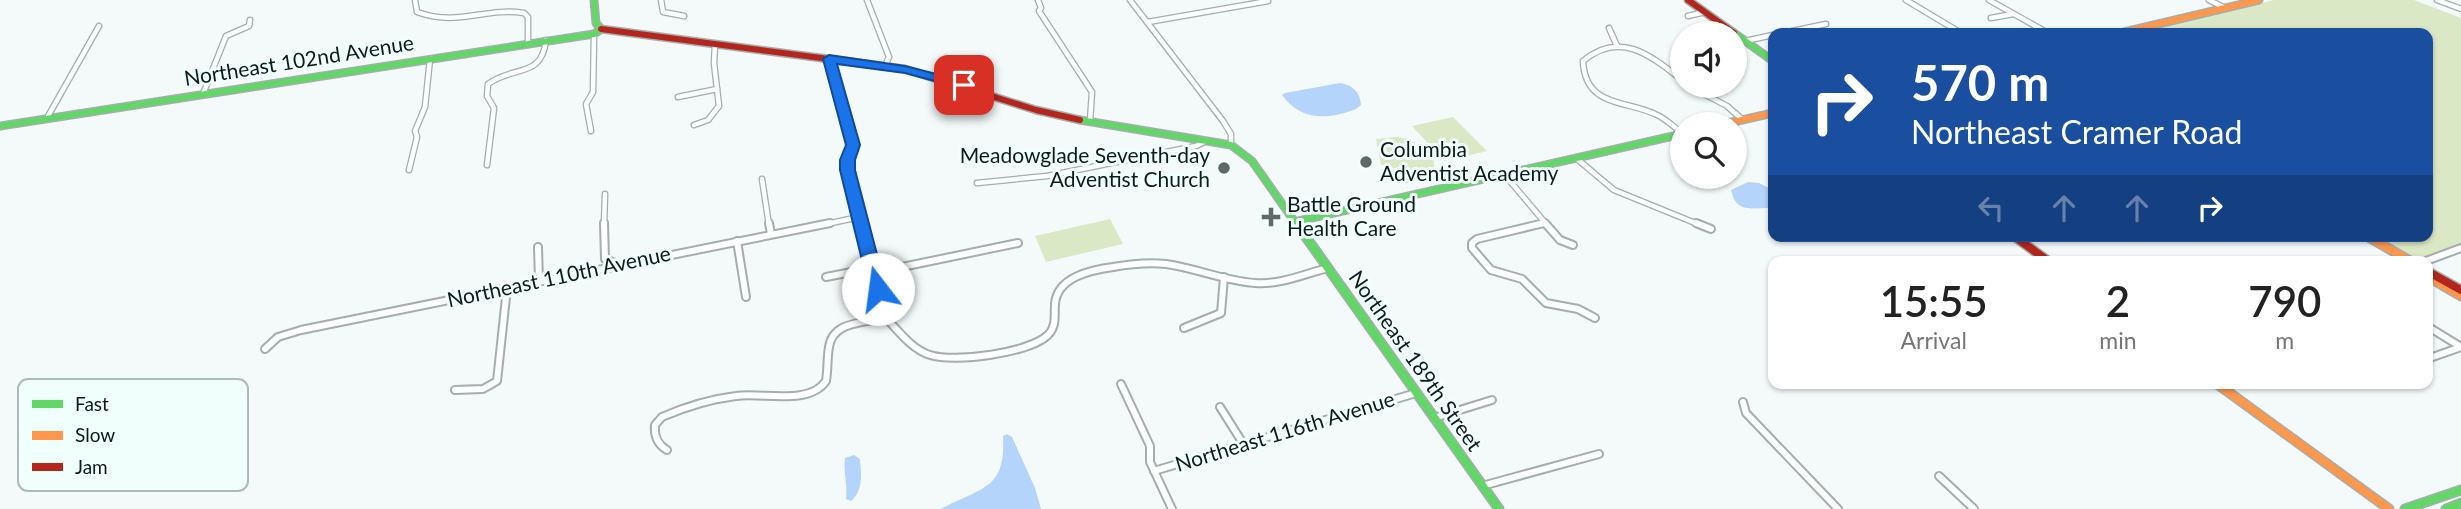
<!DOCTYPE html>
<style>
body{margin:0;font-family:Lato,sans-serif;background:#f6f6f6;color:#222;height:100vh;display:flex;flex-direction:column;font-size:26px;white-space:nowrap}
*{box-sizing:border-box;margin:0}
p{font-size:23px;color:#767676}
.icon{flex:none;width:38px;height:38px;fill:none;stroke:currentColor;stroke-width:2;stroke-linecap:round;stroke-linejoin:round}
.map{position:relative;flex:1;overflow:hidden}
.drawer{position:absolute;left:1768px;top:256px;width:665px;height:133px;display:flex;flex-direction:column;background:#fff;border-radius:14px;box-shadow:0 2px 5px #0004}
.drawer>*{flex:none}
.guide{position:absolute;left:1768px;top:28px;width:665px;height:214px;border-radius:14px;box-shadow:0 2px 5px #0004;background:#1a4fa0;color:#fff;overflow:hidden}
.tools{position:absolute;left:1670px;top:21px;display:grid;gap:14px}
.tools a{display:grid;place-items:center;width:77px;height:77px;border-radius:50%;background:#fff;box-shadow:0 2px 5px #0004;font-size:35px}
.pin{position:absolute;display:grid;place-items:center;width:60px;height:60px;color:#fff;margin:-30px;border-radius:14px;box-shadow:0 4px 10px #0006}
.me{position:absolute;width:77px;margin:-38px;rotate:345deg;stroke-linejoin:round;filter:drop-shadow(0 0 5px #0008)}
.turn{display:flex;align-items:center;gap:24px;height:147px;padding:0 28px;font-size:32px}
.turn .icon{width:91px;height:91px;stroke-width:2.5}
.turn b{display:block;font-size:49px;line-height:60px}
.lanes{display:flex;align-items:center;height:66px;padding:0 28px;background:#0003;justify-content:center;gap:35px;direction:ltr}
.lanes .off{opacity:.35}
.eta{display:flex;justify-content:space-evenly;align-items:center;height:119px;text-align:center}
.eta b{font-size:42px;font-weight:600;line-height:49px}
.map>svg:first-child{display:block}
</style>
<div class="map">
<svg width="2461" height="509" viewBox="0 0 2461 509">
<rect width="100%" height="100%" fill="#f4fafa"/>
<!-- green -->
<g fill="#dbe8c5">
<polygon points="2274,0 2414,0 2461,18 2461,246 2416,261 2375,236 2427,236 2427,33 2132,33"/>
<polygon points="1453,117 1487,151 1444,161 1412,126"/>
<path d="M1397 137C1413 139 1425 149 1434 162V170L1398 169 1381 165 1376 139Z"/>
<polygon points="1110,219 1123,244 1046,262 1035,236"/>
</g>
<!-- water -->
<g fill="#b5d4fb">
<path d="M1340 83C1353 85 1360 92 1361 105L1356 109C1329 120 1300 121 1282 95L1285 93Z"/>
<path d="M1748 182 1759 183 1773 190V208C1754 207 1736 215 1731 190Z"/>
<path d="M1007 434 1012 437 1035 488 1041 509H941C982 487 1006 490 1003 436Z"/>
<path d="M854 455 860 459C861 474 864 490 851 501L846 499C848 485 843 472 845 458Z"/>
</g>
<g fill="none" stroke-linecap="round" stroke-linejoin="round">
<!-- street-far1 casing -->
<g stroke="#a4aead" stroke-width="7">
<g id="street-far1">
<path d="M415 0 417 12C459 27 484 7 524 13L528 17V43"/>
<polyline points="661,0 663,12 684,16"/>
<polyline points="867,0 889,57 885,66"/>
<polyline points="1038,0 1041,8 1039,11 1092,92 1090,121"/>
<polyline points="1130,0 1223,121 1231,134 1231,145"/>
<polyline points="1906,0 1961,33"/>
<polyline points="1989,0 2048,33"/>
<polyline points="2209,0 2225,8"/>
<polyline points="2437,0 2461,9"/>
<polyline points="1688,16 1705,12"/>
<polyline points="1991,18 2013,14"/>
<polyline points="1148,22 1268,1"/>
<polyline points="1609,28 1617,46"/>
<polyline points="1783,33 1826,24"/>
<polyline points="1745,41 1773,35"/>
<polyline points="829,59 853,145 847,160 848,170 862,225"/>
<path d="M1682 80C1650 55 1620 30 1583 61 1585 107 1625 100 1655 114 1665 118 1674 127 1682 133"/>
<polyline points="1689,86 1727,106 1743,120"/>
<polyline points="203,94 226,36 249,26 250,20"/>
<polyline points="678,97 717,89"/>
<polyline points="47,118 99,26"/>
<polyline points="694,125 708,120 719,106 714,63 715,45"/>
<polyline points="591,131 586,104 593,92 594,34"/>
<polyline points="1576,158 1614,190 1700,225"/>
<path d="M487 165 494 108 487 96 488 84C513 65 542 79 546 40"/>
<polyline points="409,170 417,137 415,131 425,107 430,59"/>
<polyline points="1504,174 1547,225"/>
<polyline points="762,179 769,225"/>
<polyline points="977,183 1047,176 1196,146 1206,141"/>
<polyline points="604,225 605,194"/>
<polyline points="822,225 859,217"/>
<polyline points="1538,225 1544,223"/>
</g>
</g>
<!-- street casing -->
<g stroke="#a4aead" stroke-width="10">
<g id="street">
<polyline points="604,223 605,259 615,263"/>
<polyline points="769,223 771,234"/>
<polyline points="861,223 885,317"/>
<polyline points="1544,223 1477,239 1472,243 1472,248 1491,270 1522,279 1546,303 1578,309 1595,318"/>
<polyline points="1545,223 1560,240 1573,245"/>
<polyline points="1696,223 1711,229"/>
<polyline points="737,241 746,297"/>
<polyline points="538,247 539,281"/>
<polyline points="2426,261 2461,248"/>
<polyline points="826,277 857,271 873,273 1018,243"/>
<path d="M885 317C898 330 911 349 930 355 955 363 1029 353 1048 335 1057 326 1054 315 1055 304 1057 277 1091 270 1113 267 1130 264 1148 262 1166 264 1196 268 1224 281 1255 283 1280 285 1304 274 1328 268"/>
<polyline points="2427,326 2461,347"/>
<polyline points="1184,328 1221,313 1224,277"/>
<polyline points="265,349 278,337 301,330 830,223"/>
<polyline points="2427,359 2461,347"/>
<polyline points="1121,384 1150,446 1150,462 1172,509"/>
<polyline points="455,390 483,389 497,381 507,288"/>
<polyline points="1743,402 1746,413 1838,509"/>
<polyline points="1220,407 1244,445"/>
<polyline points="1434,418 1492,400"/>
<path d="M667 450C657 444 654 436 655 425L662 417C685 407 711 399 736 396 762 392 809 406 826 381 828 369 827 358 829 347 833 320 865 324 885 317"/>
<polyline points="1154,471 1416,393"/>
<polyline points="1939,476 1974,509"/>
<polyline points="1482,486 1599,454"/>
</g>
</g>
<!-- fast-far1 casing -->
<g stroke="#a4aead" stroke-width="9">
<g id="fast-far1">
<polyline points="594,0 596,23 601,29"/>
<polyline points="1734,33 1773,61"/>
<polyline points="1080,120 1231,145 1252,161 1297,225"/>
<polyline points="0,126 594,34 601,29"/>
<polyline points="1294,222 1682,134"/>
</g>
</g>
<!-- fast casing -->
<g stroke="#a4aead" stroke-width="11">
<g id="fast">
<polyline points="1296,223 1499,509"/>
<polyline points="2405,509 2461,490"/>
<polyline points="2446,509 2461,503"/>
</g>
</g>
<!-- slow-far1 casing -->
<g stroke="#a4aead" stroke-width="9">
<g id="slow-far1">
<polyline points="2120,33 2259,0"/>
<polyline points="1724,124 1773,113"/>
</g>
</g>
<!-- slow casing -->
<g stroke="#a4aead" stroke-width="11">
<g id="slow">
<polyline points="2367,236 2410,261"/>
<polyline points="2427,276 2461,296"/>
<polyline points="2216,383 2389,509"/>
</g>
</g>
<!-- jam-far1 casing -->
<g stroke="#a4aead" stroke-width="9">
<g id="jam-far1">
<polyline points="1688,0 1734,33"/>
<polyline points="601,29 905,69 1036,110 1080,120"/>
</g>
</g>
<!-- jam casing -->
<g stroke="#a4aead" stroke-width="11">
<g id="jam">
<polyline points="2014,236 2048,261"/>
<polyline points="2427,271 2461,290"/>
</g>
</g>
<!-- street-far1 -->
<use href="#street-far1" stroke="#fdfefe" stroke-width="4.5"/>
<!-- street -->
<use href="#street" stroke="#fdfefe" stroke-width="6"/>
<!-- fast-far1 -->
<use href="#fast-far1" stroke="#63d668" stroke-width="6"/>
<!-- fast -->
<use href="#fast" stroke="#63d668" stroke-width="8"/>
<!-- slow-far1 -->
<use href="#slow-far1" stroke="#ff974d" stroke-width="6"/>
<!-- slow -->
<use href="#slow" stroke="#ff974d" stroke-width="8"/>
<!-- jam-far1 -->
<use href="#jam-far1" stroke="#b3261e" stroke-width="6"/>
<!-- jam -->
<use href="#jam" stroke="#b3261e" stroke-width="8"/>
</g>
<!-- route -->
<polygon fill="#1a73e8" stroke="#114b97" stroke-width="2" points="829,55 905,66 968,82 970,85 964,89 905,73 837,64 860,145 855,160 855,170 886,289 878,295 869,289 840,170 840,160 846,145 823,59"/>
<!-- markers -->
<g fill="#5e6968" stroke="#f0fefc" stroke-width="2.5">
<circle cx="1366" cy="162" r="7"/>
<circle cx="1224" cy="168" r="7"/>
<path d="M1267.5 206.5h7v7h7v7h-7v7h-7v-7h-7v-7h7z"/>
</g>
<g text-anchor="middle" stroke-width="6" stroke-linejoin="round" paint-order="stroke">
<!-- street labels -->
<g font-size="21" fill="#0e1b1a" stroke="#f0fefc">
<text transform="translate(299 61) rotate(-9)" y="7">Northeast 102nd Avenue</text>
<text transform="translate(559 277) rotate(-12)" y="7">Northeast 110th Avenue</text>
<text transform="translate(1415 361) rotate(55)" y="7">Northeast 189th Street</text>
<text transform="translate(1285 432) rotate(-17)" y="7">Northeast 116th Avenue</text>
</g>
<!-- poi labels -->
<g font-size="21" fill="#0e1b1a" stroke="#f0fefc" text-anchor="start">
<text x="1380" y="157">Columbia<tspan x="1380" dy="24">Adventist Academy</tspan></text>
<text x="1210" y="163" text-anchor="end">Meadowglade Seventh-day<tspan x="1210" dy="24">Adventist Church</tspan></text>
<text x="1287" y="212">Battle Ground<tspan x="1287" dy="24">Health Care</tspan></text>
</g>
</g>
<!-- legend -->
<rect x="18" y="379" width="230" height="112" rx="10" fill="#f0fefc" stroke="#acbab8" stroke-width="2"/>
<rect x="32" y="400" width="31" height="8" fill="#63d668"/>
<rect x="32" y="431" width="31" height="9" fill="#ff974d"/>
<rect x="32" y="463" width="31" height="8" fill="#b3261e"/>
<g font-size="19" fill="#0e1b1a">
<text x="75" y="411">Fast</text>
<text x="75" y="442">Slow</text>
<text x="75" y="474">Jam</text>
</g>
</svg>
<div class="tools">
<a><svg class="icon" aria-label="sound" viewBox="0 0 24 24"><path d="M4 9h4l5-4v14l-5-4H4zM17 9q2 3 0 6"/></svg></a>
<a><svg class="icon" aria-label="search" viewBox="0 0 24 24"><circle cx="10" cy="10" r="6"/><path d="M15 15l6 6"/></svg></a>
</div>
<div class="pin" style="left:964px;top:85px;background:#d93025"><svg class="icon" aria-label="arrive" viewBox="0 0 24 24"><path d="M6 21V4h12l-3 4 3 4H6"/></svg></div>
<svg class="me" style="left:878px;top:289px" viewBox="-20 -20 40 40"><circle r="19" fill="#fff"/><path d="M0-13L10 11 0 6-10 11z" fill="#1a73e8"/></svg>
<div class="guide">
<div class="turn"><svg class="icon" aria-label="right" viewBox="0 0 24 24"><path d="M7 20v-9h11M14 6l5 5-5 5"/></svg><div><b>570 m</b>Northeast Cramer Road</div></div>
<div class="lanes"><svg class="icon off" aria-label="left" viewBox="0 0 24 24"><path d="M17 20v-9H6M10 6l-5 5 5 5"/></svg><svg class="icon off" aria-label="ahead" viewBox="0 0 24 24"><path d="M12 20V5M6 11l6-6 6 6"/></svg><svg class="icon off" aria-label="ahead" viewBox="0 0 24 24"><path d="M12 20V5M6 11l6-6 6 6"/></svg><svg class="icon" aria-label="right" viewBox="0 0 24 24"><path d="M7 20v-9h11M14 6l5 5-5 5"/></svg></div>
</div>
<section class="drawer">
<div class="eta">
<div><b>15:55</b><p>Arrival</p></div>
<div><b>2</b><p>min</p></div>
<div><b>790</b><p>m</p></div>
</div>
</section>
</div>
